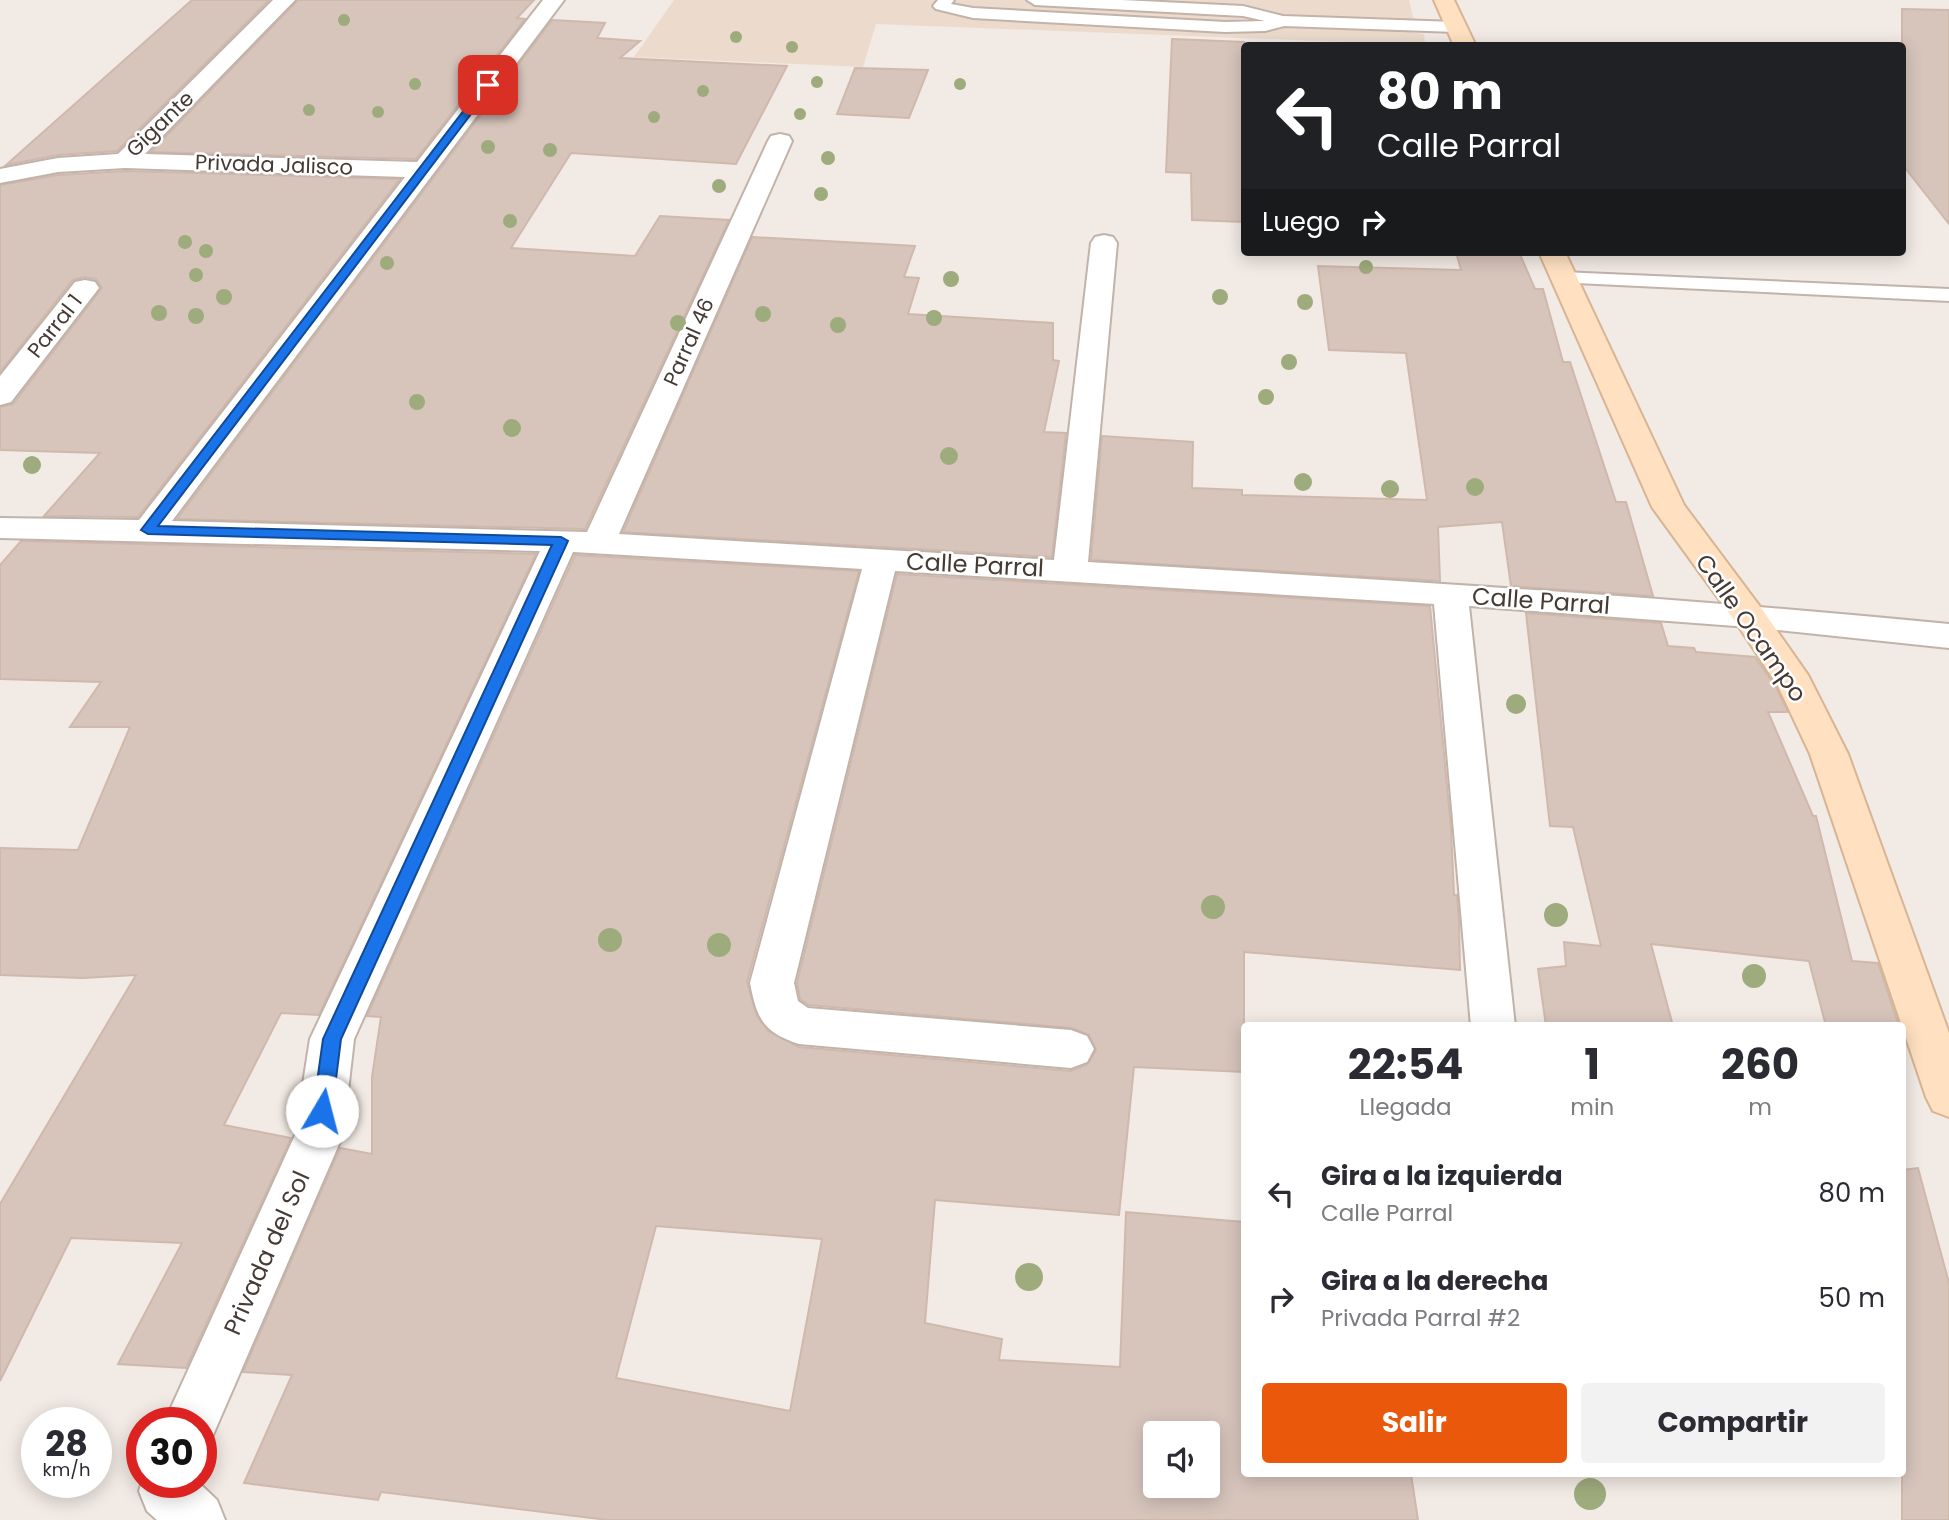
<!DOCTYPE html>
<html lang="es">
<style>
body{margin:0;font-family:Poppins,sans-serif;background:#f2f2f3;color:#2b2b33;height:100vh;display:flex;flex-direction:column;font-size:26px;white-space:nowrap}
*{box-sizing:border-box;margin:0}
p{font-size:23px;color:#7c7c81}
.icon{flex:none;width:38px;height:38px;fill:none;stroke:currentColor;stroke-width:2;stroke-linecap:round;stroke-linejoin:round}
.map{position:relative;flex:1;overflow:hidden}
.details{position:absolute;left:1241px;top:1022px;width:665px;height:455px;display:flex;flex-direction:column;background:#fff;border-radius:7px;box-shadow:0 4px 18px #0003}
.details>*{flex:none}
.top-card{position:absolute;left:1241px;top:42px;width:665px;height:214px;border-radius:7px;box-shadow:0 4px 18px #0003;background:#202124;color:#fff;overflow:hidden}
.buttons{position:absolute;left:1143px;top:1421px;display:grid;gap:14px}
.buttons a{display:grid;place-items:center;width:77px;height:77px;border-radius:7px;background:#fff;box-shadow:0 4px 18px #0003;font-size:35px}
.speed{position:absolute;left:21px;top:1407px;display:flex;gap:14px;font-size:35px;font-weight:700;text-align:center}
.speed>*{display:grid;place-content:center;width:91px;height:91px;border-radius:50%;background:#fff;box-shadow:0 4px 18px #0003;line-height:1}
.speed small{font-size:18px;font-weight:400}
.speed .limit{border:10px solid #d22;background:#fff;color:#111}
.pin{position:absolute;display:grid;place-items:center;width:60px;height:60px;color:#fff;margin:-30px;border-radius:14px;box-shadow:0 4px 10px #0006}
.me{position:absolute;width:77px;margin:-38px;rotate:8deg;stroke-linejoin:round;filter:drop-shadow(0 0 5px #0008)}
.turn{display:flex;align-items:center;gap:24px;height:147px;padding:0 21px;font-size:32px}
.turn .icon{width:91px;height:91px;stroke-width:2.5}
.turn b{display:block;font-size:49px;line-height:60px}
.then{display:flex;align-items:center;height:66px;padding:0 21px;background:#0003;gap:14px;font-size:26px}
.eta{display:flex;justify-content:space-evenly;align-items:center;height:119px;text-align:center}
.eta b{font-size:42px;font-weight:700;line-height:49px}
.primary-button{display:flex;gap:14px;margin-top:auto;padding:14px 21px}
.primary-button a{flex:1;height:80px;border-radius:7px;background:#ea580c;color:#fff;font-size:28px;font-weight:700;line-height:80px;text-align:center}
.primary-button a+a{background:#f2f2f3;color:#2b2b33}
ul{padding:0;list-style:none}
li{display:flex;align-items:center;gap:21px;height:105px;padding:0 21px}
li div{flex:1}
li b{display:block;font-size:26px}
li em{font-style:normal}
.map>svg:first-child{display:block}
</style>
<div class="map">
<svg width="1949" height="1520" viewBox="0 0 1949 1520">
<rect width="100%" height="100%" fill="#f2eae4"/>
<!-- education -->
<polygon fill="#ecdbcd" points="674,0 1409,0 1414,21 1401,20 1402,31 1424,34 1425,45 876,24 863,67 634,57"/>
<!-- building -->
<g fill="#d7c5bc" stroke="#cfb8ac" stroke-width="2" fill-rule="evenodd">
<polygon points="192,0 269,0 117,151 58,155 6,165"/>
<polygon points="298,0 534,0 517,18 525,19 416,159 151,152"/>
<polygon points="1902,9 1949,10 1949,224 1902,164"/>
<polygon points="552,20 605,23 597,38 640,41 620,58 787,66 736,164 571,153 511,248 635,256 660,216 729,220 585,529 177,519"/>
<polygon points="1172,39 1244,42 1244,222 1192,220 1191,173 1166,172"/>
<polygon points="855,68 928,70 909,118 837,114"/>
<polygon points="125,171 400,179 138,517 44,516 100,453 0,450 0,407 13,404 102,288 96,279 84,277 73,280 0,372 0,185 58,175"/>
<polygon points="752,237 915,246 904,277 919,278 908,314 1053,323 1053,360 1059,361 1044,432 1066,433 1052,557 623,532"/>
<polygon points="1456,252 1519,252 1535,289 1543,289 1563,362 1570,362 1616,502 1626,502 1653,596 1511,586 1502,522 1438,527 1440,581 1091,560 1102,436 1193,442 1192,488 1242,490 1242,495 1427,500 1406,353 1329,350 1318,266 1461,270"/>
<polygon points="21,541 536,554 319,1015 281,1013 224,1125 291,1138 186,1368 118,1364 182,1243 71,1238 0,1381 0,1204 136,975 83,978 0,975 0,848 78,850 130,727 70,727 101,682 0,679 0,565"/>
<path d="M575 555 859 571 747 982 757 1016 768 1031 799 1047 1071 1071 1088 1064 1096 1050 1089 1035 1072 1028 809 1005 800 999 797 983 897 574 1430 606 1451 828 1454 895H1457L1459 921 1460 970 1244 952V1072L1134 1067 1119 1215 935 1200 925 1323 1002 1339 999 1360 1120 1367 1126 1212 1244 1222V1474H1411L1418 1520H608L381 1492 378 1500 244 1483 292 1375 243 1372 340 1148 372 1154V1077L381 1017 367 1016ZM656 1226 822 1239 790 1411 616 1378ZM1155 1433H1208V1486H1155Z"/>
<polygon points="1526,613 1661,623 1668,646 1694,648 1696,652 1755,657 1776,687 1788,712 1768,712 1813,816 1816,816 1852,961 1878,963 1899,1026 1826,1026 1809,961 1651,944 1673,1026 1546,1026 1538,969 1566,966 1564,942 1601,946 1573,827 1550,826"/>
<polygon points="1918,1168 1949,1283 1949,1520 1902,1520 1902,1170"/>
</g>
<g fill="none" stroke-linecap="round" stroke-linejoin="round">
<!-- lane casing -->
<g stroke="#c1b3a9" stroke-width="4">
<g id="lane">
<polygon points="938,0 954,0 951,4 973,8 1225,22 1265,21 1243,16 1035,5 1027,0 1122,0 1243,6 1283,16 1456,22 1464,27 1456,32 1284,26 1265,31 1225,32 973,18 936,9 933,6"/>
<polygon points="1562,272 1949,289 1949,301 1555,282 1552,278 1555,274"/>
</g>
</g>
<!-- street casing -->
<g stroke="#c1b3a9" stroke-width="4">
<g id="street">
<path d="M273 0H295L145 154 417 162 543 0H564L172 521 587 532 768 141 771 136 780 134 789 136 792 141 619 534 1054 560 1091 243 1095 237 1104 235 1113 237 1117 243 1088 562C1375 579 1662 596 1949 624V648L1749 627 1469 606 1515 1026H1471L1434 604 895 571 794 983 798 1001 808 1008 1071 1030 1087 1036 1094 1049 1087 1062 1071 1068 799 1044C763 1032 757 1019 750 983L862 569 573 552 354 1039 343 1135 210 1442 201 1445V1423H164L295 1135 310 1039 540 551 0 538V518L139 520 405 177 125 168 58 172 0 183V169L58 158 118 154Z"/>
<polygon points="85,280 95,282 99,288 11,402 0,405 0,376 75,282"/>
<polygon points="142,1482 198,1482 217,1500 225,1520 157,1520 147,1511 139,1491"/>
</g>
</g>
<!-- secondary casing -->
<g stroke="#d7b494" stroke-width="4">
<g id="secondary">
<polygon points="1434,0 1454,0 1476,46 1454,46"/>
<polygon points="1539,252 1565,252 1684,505 1761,608 1808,675 1848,754 1949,1033 1949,1117 1933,1111 1926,1097 1810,754 1778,686 1737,624 1652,507"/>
</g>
</g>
<!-- lane -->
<use href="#lane" fill="#fff" fill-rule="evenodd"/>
<!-- street -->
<use href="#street" fill="#fff" fill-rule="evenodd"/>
<!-- secondary -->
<use href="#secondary" fill="#ffe0c1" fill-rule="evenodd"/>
</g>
<!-- trees -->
<g fill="#9eab7c">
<circle cx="344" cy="20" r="6"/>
<circle cx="736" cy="37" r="6"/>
<circle cx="792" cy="47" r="6"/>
<circle cx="817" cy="82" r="6"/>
<circle cx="415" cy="84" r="6"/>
<circle cx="960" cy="84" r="6"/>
<circle cx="703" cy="91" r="6"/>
<circle cx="309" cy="110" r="6"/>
<circle cx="378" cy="112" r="6"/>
<circle cx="800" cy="114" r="6"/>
<circle cx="654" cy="117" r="6"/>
<circle cx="488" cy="147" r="7"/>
<circle cx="550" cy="150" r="7"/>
<circle cx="828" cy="158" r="7"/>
<circle cx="719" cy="186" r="7"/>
<circle cx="821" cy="194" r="7"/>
<circle cx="510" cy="221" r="7"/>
<circle cx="185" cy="242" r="7"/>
<circle cx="206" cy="251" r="7"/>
<circle cx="387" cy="263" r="7"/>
<circle cx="1366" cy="267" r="7"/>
<circle cx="196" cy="275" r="7"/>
<circle cx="951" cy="279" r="8"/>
<circle cx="224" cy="297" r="8"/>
<circle cx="1220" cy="297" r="8"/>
<circle cx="1305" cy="302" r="8"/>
<circle cx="159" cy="313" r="8"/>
<circle cx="763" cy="314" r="8"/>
<circle cx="196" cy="316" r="8"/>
<circle cx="934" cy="318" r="8"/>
<circle cx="678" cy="323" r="8"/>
<circle cx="838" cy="325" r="8"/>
<circle cx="1289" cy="362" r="8"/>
<circle cx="1266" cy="397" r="8"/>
<circle cx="417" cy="402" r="8"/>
<circle cx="512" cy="428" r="9"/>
<circle cx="949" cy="456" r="9"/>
<circle cx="32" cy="465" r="9"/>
<circle cx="1303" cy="482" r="9"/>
<circle cx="1475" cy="487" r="9"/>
<circle cx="1390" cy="489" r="9"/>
<circle cx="1516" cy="704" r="10"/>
<circle cx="1213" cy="907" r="12"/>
<circle cx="1556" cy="915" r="12"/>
<circle cx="610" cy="940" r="12"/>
<circle cx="719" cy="945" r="12"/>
<circle cx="1754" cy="976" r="12"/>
<circle cx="1029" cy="1277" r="14"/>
<circle cx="1590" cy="1494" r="16"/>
</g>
<!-- route -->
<polygon fill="#1a73e8" stroke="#114b97" stroke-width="2" points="485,83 493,85 158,526 561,537 568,541 341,1039 332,1111 329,1117 322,1119 316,1117 313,1111 323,1039 552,545 148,534 141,530"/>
<g text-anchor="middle" stroke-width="5" stroke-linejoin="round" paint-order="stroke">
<!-- far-street labels -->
<g font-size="21" fill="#453a34" stroke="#fff">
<text transform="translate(160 124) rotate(-44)" y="7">Gigante</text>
<text transform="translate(274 165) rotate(2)" y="7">Privada Jalisco</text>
<text transform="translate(55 326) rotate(-52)" y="7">Parral 1</text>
<text transform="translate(689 342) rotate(-66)" y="7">Parral 46</text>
</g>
<!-- street labels -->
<g font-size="24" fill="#453a34" stroke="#fff">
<text transform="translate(975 565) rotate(3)" y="8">Calle Parral</text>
<text transform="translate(1541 601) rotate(4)" y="8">Calle Parral</text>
<text transform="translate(1751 628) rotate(55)" y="8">Calle Ocampo</text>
<text transform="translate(267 1253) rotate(-66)" y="8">Privada del Sol</text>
</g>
</g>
</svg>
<div class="buttons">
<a><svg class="icon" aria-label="sound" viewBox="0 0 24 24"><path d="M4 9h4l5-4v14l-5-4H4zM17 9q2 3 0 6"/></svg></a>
</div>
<div class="speed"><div>28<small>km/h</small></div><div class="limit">30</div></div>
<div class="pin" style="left:488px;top:85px;background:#d93025"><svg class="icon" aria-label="arrive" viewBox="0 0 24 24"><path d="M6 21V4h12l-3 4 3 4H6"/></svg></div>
<svg class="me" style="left:322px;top:1111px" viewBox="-20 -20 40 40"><circle r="19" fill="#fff"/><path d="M0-13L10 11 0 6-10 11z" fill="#1a73e8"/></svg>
<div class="top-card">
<div class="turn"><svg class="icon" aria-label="left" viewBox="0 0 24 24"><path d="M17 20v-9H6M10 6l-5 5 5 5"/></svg><div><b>80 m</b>Calle Parral</div></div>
<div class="then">Luego<svg class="icon" aria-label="right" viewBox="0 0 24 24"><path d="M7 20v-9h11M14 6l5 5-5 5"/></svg></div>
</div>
<section class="details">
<div class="eta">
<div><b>22:54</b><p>Llegada</p></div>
<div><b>1</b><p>min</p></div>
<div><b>260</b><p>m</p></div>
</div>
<ul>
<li><svg class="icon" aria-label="left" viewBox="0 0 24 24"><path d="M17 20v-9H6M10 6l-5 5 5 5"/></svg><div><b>Gira a la izquierda</b><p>Calle Parral</p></div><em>80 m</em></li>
<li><svg class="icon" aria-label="right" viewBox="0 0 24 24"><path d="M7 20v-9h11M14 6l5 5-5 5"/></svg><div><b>Gira a la derecha</b><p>Privada Parral #2</p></div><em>50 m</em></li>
</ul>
<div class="primary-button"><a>Salir</a><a>Compartir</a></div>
</section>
</div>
